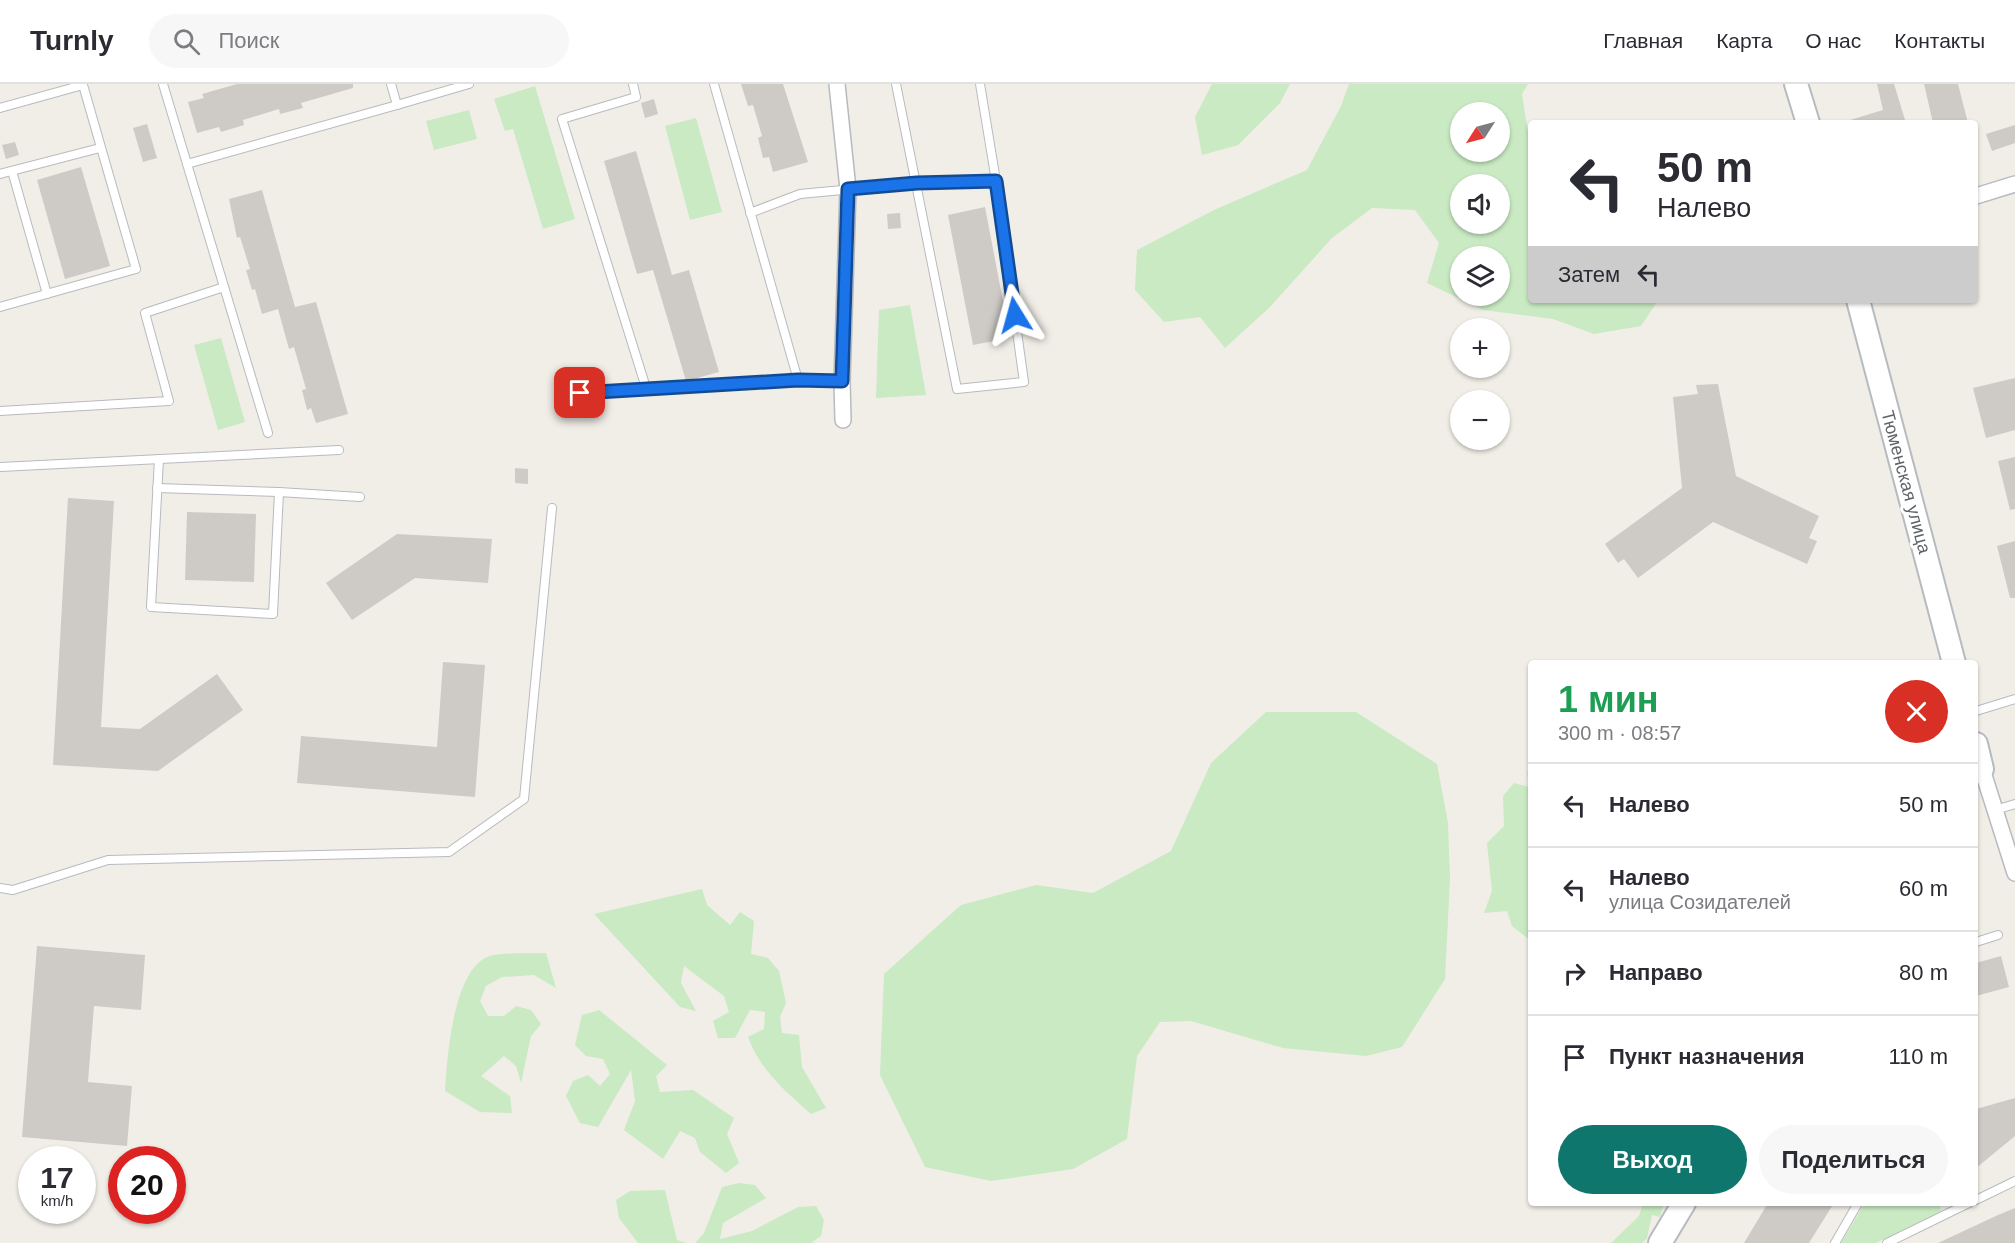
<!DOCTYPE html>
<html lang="ru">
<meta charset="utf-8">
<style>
body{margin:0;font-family:Arial,sans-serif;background:#f7f7f7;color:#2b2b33;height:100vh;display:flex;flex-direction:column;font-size:22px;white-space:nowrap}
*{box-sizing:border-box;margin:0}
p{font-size:20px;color:#7c7c81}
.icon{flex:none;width:33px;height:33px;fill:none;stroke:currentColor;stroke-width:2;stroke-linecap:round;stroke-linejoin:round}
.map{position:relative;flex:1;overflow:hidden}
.details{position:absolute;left:1528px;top:576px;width:450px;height:546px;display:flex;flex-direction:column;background:#fff;border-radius:6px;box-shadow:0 2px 4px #0004}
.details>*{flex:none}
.banner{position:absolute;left:1528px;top:36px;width:450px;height:183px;border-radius:6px;box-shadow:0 2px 4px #0004;background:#fff;color:#2b2b33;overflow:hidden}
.needle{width:39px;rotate:234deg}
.controls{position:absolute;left:1450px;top:18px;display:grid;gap:12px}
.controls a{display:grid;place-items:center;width:60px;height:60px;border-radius:50%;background:#fff;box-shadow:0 2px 4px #0004;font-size:30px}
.speed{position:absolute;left:18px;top:1062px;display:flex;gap:12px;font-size:30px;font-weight:700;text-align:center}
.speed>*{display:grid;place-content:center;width:78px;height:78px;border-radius:50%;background:#fff;box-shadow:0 2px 4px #0004;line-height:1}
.speed small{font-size:15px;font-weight:400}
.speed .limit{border:9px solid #d22;background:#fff;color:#111}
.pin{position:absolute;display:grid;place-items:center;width:51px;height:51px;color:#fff;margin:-26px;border-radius:12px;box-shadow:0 3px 9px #0006}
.me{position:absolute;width:66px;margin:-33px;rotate:352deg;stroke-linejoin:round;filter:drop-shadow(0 0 4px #0008)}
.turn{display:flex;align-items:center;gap:21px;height:126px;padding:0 30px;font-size:27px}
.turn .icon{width:78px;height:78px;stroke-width:2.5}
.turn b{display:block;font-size:42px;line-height:51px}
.then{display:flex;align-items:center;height:57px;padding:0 30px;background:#0003;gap:12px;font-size:22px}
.round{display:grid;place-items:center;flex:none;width:63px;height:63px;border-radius:32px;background:#f7f7f7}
.summary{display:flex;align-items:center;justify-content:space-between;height:102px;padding:0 30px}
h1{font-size:36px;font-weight:700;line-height:45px;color:#1e9e55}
.cta{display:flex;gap:12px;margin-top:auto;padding:12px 30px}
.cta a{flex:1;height:69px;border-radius:36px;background:#0f766e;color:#fff;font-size:24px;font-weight:700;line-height:69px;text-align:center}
.cta a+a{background:#f7f7f7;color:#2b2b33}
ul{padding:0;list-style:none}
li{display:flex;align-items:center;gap:18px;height:84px;padding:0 30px;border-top:2px solid #e1e1e2}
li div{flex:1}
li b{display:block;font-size:22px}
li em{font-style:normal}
header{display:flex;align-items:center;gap:36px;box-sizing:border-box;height:84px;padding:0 30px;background:#fff;border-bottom:2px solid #e1e1e2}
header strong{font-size:28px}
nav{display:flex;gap:33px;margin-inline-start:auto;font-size:21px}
.search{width:420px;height:54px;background:#f7f7f7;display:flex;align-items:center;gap:15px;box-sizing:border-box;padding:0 21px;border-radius:33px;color:#7c7c81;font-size:22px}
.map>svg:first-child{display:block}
</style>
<header>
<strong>Turnly</strong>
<div class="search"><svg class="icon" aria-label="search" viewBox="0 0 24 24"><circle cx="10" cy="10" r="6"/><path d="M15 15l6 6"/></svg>Поиск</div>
<nav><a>Главная</a><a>Карта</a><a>О нас</a><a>Контакты</a></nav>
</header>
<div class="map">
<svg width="2015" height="1159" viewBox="0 0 2015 1159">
<rect width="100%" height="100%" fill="#f1eee7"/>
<!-- green -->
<g fill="#c9eac3" fill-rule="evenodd">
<polygon points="1212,0 1290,0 1280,19 1238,61 1202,71 1195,33"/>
<path d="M1349 0H1528L1522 10 1532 74V216H1655L1657 218 1641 242 1594 250 1553 235 1483 226 1427 199 1439 159 1415 126 1372 124 1332 154 1269 224 1225 264 1200 233 1164 238 1135 206 1137 166 1216 125 1307 86 1341 22ZM1461 28H1500V68H1461ZM1461 100H1500V140H1461ZM1500 172V212H1461V172Z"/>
<polygon points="535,2 575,135 543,145 513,45 505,47 494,15"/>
<polygon points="469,26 477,55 434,66 426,37"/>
<polygon points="696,34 722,128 690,136 665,42"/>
<polygon points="910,221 926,311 876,314 879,226"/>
<polygon points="221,254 245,338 218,346 194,261"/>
<polygon points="1266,628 1356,628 1437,680 1448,739 1450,794 1445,895 1402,963 1366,972 1283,964 1191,937 1160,938 1137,972 1127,1055 1073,1085 991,1097 925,1083 880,991 884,890 961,821 1036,801 1093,809 1171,767 1211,679"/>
<polygon points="1531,685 1531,857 1512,842 1507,827 1484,829 1492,807 1487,759 1504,742 1503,712 1514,699 1529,703 1527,688"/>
<path d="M702 805 707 821 730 841 740 828 754 837 751 870 768 874 779 887 786 919 780 933 782 949 799 951 802 983 826 1024 811 1030C785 1007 760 986 748 953L764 945 765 928 750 926 735 954H718L713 937 729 928 724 912 684 882 681 899 696 927 680 923 594 830Z"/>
<path d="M546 869 556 904 534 891 502 893 486 902 480 917 488 932H504L516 922 531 926 541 940 531 952 521 999 516 982 504 972 481 992 510 1012 512 1029 480 1028 445 1007C447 975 453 883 490 872 506 868 529 870 546 869Z"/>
<polygon points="599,926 667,981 656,992 660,1008 693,1006 734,1034 727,1050 739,1079 726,1089 700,1068 695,1054 680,1047 663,1075 624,1046 635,1017 631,986 598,1043 580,1039 566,1012 573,997 588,991 600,1002 610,990 603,975 586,972 575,961 582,931"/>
<polygon points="739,1099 755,1101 766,1114 723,1139 720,1155 752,1147 798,1123 816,1122 824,1136 821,1152 811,1159 695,1159 704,1149 722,1103"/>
<polygon points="665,1106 677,1156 687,1159 638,1159 619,1134 616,1116 630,1107"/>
<polygon points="1643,1119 1664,1119 1660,1133 1652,1131 1647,1154 1642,1159 1611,1159 1639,1132"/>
<polygon points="1865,1119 1939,1119 1941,1127 1876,1159 1841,1159"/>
</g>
<!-- building -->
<g fill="#cecbc6">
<polygon points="237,0 353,0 353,4 301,19 303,24 280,30 279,25 243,36 244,41 221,48 219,43 197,49 188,18 204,14 202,10"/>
<polygon points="741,0 783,0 808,78 773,88 769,73 763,74 758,54 762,52 753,21 748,22"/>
<polygon points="1877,0 1894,0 1906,39 1850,39 1850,36 1883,26"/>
<polygon points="1924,0 1958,0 1968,39 1933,39"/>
<polygon points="654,15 658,30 645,34 641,19"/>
<polygon points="147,40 157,74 143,78 133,44"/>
<polygon points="2015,41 2015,59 1992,67 1986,50"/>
<polygon points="15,58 19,71 6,75 2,61"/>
<polygon points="636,67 672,191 689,186 719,288 686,297 653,186 637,190 604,77"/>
<polygon points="81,83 110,182 65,195 37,96"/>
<polygon points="262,106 295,223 316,218 348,330 316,339 311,324 307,326 302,306 306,305 294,263 289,265 278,225 262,230 255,205 252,206 246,186 250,185 240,153 237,154 229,115"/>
<polygon points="985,123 1010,254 973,261 948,131"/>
<polygon points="900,129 901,144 888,145 887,130"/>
<polygon points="2015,294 2015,346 1986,354 1973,304"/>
<polygon points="1718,300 1736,392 1819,432 1809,454 1817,457 1807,480 1713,438 1638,494 1624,475 1618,479 1605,460 1682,404 1673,313 1698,310 1696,301"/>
<polygon points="2015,373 2015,425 2010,426 1998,377"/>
<polygon points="515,384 528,385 528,400 515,399"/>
<polygon points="68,414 114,417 101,643 140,645 217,590 243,626 158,687 53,681"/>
<polygon points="187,428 256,430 254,498 185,496"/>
<polygon points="397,450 492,455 488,499 415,494 352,536 326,499"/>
<polygon points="2015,457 2015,514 2010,514 1997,462"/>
<polygon points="443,578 485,581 475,713 297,699 301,652 437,663"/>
<polygon points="37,862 145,871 141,926 94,922 88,998 132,1002 127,1062 22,1053"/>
<polygon points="2001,872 2009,903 1976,912 1976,879"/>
<polygon points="2015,1014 2015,1052 1976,1084 1976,1025"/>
<polygon points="1768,1119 1834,1119 1809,1159 1744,1159"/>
<polygon points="2015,1124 2015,1159 1938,1159 1998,1131"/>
</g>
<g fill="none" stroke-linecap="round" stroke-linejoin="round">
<!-- lane casing -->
<g stroke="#b7bbbe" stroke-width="10">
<g id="lane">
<polyline points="163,0 268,349"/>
<polyline points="633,0 636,13 562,35 647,307"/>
<polyline points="714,0 798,296"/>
<polyline points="896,0 957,305 1024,298 996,97 980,0"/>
<polyline points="397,21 469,0"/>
<polyline points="0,24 83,1 136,185 0,223"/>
<polyline points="187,80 397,21 391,0"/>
<polyline points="12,87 47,210"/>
<polyline points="0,90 100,64"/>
<polyline points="750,129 800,110 917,99 996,97"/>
<polyline points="580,309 798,296 842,297"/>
<polyline points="0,327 169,317 145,229 224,203"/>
<polyline points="159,375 151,523 273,530 279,408 360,413"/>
<polyline points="0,383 339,366"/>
<polyline points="157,404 279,408"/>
<polyline points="1976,627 2015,615"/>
<polyline points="1995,726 2015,720"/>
<polyline points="0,804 13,806 108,776 449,768 524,715 552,424"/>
<polyline points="1976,858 1998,851"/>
<polyline points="1976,1116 2015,1097"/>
<polyline points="1835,1159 1858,1119"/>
<polyline points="1887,1159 1969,1119"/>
</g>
</g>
<!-- street casing -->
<g stroke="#b7bbbe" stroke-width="18">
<g id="street">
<polyline points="837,0 848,105 842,297 843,336"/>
<polyline points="1976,112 2015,100"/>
<polyline points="1982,685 2015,789"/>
</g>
</g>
<!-- secondary casing -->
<g stroke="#b5bbbf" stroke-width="26">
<g id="secondary">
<polyline points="1796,0 1808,39"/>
<polyline points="1858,216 1954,579"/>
<polyline points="1976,660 1982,685 1976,688"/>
<polyline points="1660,1159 1684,1119"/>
</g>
</g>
<!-- lane -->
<use href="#lane" stroke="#fff" stroke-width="8"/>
<!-- street -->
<use href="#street" stroke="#fff" stroke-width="15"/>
<!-- secondary -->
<use href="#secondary" stroke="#fff" stroke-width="22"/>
</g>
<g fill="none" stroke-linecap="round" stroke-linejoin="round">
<!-- route casing -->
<g stroke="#114b97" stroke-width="15">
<polyline id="route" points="580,309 798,296 842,297 848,105 917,99 996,97 1015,231"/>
</g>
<!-- route -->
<use href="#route" stroke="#1a73e8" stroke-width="10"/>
</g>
<g text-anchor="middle" stroke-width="6" stroke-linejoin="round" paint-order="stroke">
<!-- street labels -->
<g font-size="18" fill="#5e6468" stroke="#fff">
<text transform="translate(1906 398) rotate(75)" y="6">Тюменская улица</text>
</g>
</g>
</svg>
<div class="controls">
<a><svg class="needle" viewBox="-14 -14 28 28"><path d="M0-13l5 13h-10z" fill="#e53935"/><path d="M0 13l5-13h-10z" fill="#7c7c81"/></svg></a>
<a><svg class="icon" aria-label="sound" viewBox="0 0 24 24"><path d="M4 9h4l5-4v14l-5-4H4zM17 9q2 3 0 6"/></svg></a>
<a><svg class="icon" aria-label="layers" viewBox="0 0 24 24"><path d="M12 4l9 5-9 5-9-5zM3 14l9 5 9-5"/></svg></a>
<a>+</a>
<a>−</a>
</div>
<div class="speed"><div>17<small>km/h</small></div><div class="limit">20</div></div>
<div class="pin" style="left:580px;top:309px;background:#d93025"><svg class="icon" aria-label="arrive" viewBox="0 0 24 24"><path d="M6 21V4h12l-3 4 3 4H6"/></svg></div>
<svg class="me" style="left:1015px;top:231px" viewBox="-20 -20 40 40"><path d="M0-17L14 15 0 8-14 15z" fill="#1a73e8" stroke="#fff" stroke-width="4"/></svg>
<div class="banner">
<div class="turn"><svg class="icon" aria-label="left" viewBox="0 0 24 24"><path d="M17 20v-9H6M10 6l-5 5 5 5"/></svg><div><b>50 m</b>Налево</div></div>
<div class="then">Затем<svg class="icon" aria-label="left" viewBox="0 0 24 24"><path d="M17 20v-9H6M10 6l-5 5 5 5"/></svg></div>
</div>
<section class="details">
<div class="summary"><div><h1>1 мин</h1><p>300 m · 08:57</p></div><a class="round" style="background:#d93025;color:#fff"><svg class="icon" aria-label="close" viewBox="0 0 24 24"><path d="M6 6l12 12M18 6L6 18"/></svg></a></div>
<ul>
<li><svg class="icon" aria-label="left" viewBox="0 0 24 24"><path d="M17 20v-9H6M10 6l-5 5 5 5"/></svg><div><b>Налево</b></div><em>50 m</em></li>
<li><svg class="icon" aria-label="left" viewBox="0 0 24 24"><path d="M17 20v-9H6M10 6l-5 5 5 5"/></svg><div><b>Налево</b><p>улица Созидателей</p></div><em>60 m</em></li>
<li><svg class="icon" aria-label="right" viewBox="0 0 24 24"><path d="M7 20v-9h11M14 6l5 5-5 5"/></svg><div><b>Направо</b></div><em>80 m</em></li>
<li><svg class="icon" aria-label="arrive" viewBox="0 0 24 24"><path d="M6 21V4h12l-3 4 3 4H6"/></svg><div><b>Пункт назначения</b></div><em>110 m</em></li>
</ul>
<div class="cta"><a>Выход</a><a>Поделиться</a></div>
</section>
</div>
